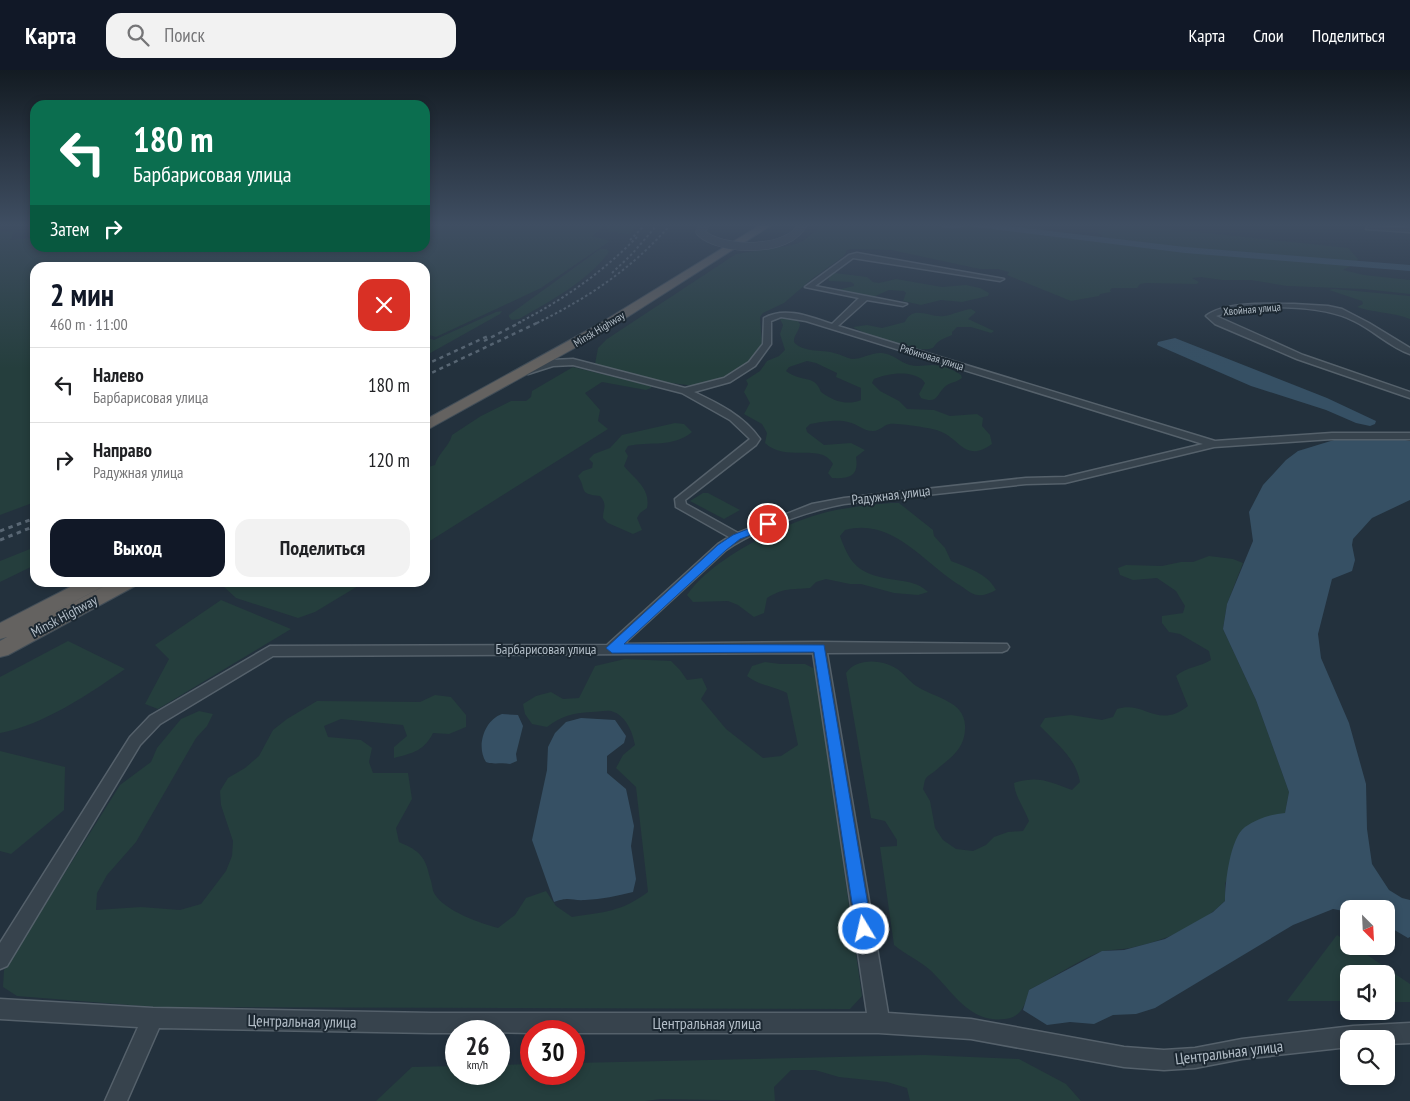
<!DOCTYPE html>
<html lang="ru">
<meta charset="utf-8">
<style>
body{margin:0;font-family:"PT Sans Narrow",sans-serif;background:#f2f2f2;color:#202124;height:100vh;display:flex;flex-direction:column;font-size:19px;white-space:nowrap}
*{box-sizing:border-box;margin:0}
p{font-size:16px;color:#757577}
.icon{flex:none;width:28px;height:28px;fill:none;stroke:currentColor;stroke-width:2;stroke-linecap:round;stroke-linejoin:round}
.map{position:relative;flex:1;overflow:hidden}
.panel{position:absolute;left:30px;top:192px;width:400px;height:325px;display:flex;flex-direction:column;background:#fff;border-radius:15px;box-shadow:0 2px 8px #0003}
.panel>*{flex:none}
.banner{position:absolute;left:30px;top:30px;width:400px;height:152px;border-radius:15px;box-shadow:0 2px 8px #0003;background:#0b6e4f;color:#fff;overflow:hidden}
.needle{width:32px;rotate:156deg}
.tools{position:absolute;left:1340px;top:830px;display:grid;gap:10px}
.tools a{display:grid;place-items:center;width:55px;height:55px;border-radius:10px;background:#fff;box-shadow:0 2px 8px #0003;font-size:25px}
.speed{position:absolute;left:445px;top:950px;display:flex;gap:10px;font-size:25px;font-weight:700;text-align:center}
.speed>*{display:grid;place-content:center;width:65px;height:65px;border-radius:50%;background:#fff;box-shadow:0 2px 8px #0003;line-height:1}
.speed small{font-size:12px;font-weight:400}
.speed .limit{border:8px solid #d22;background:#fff;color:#111}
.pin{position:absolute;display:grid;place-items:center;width:42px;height:42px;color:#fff;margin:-21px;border:2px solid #fff;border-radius:50%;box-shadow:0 1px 5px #0007}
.me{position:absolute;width:55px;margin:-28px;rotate:351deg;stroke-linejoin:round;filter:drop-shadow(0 0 4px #0008)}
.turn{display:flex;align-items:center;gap:18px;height:105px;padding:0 20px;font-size:22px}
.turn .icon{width:65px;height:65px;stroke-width:2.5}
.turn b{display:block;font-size:35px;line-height:42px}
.then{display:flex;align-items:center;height:48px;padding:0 20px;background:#0003;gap:10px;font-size:19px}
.round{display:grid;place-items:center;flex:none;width:52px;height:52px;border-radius:15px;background:#f2f2f2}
.headline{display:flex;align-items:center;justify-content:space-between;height:85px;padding:0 20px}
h1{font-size:30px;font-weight:700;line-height:38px;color:#111827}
.action{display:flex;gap:10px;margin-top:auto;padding:10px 20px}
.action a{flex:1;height:58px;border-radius:15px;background:#111827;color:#fff;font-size:20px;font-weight:700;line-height:58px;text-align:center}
.action a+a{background:#f2f2f2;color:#202124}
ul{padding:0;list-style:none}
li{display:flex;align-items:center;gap:15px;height:75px;padding:0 20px;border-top:1px solid #e0e0e0}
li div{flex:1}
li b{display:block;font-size:19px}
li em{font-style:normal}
header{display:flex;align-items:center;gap:30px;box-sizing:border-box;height:70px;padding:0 25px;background:#111827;color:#fff}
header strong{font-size:24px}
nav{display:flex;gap:28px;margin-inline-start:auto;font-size:18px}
.search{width:350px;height:45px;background:#f2f2f2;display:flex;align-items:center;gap:12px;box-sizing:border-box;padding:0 18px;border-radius:15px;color:#757577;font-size:19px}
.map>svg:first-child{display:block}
</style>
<header>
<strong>Карта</strong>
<div class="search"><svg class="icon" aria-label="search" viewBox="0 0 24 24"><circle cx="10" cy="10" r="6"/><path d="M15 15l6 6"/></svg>Поиск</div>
<nav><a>Карта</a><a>Слои</a><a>Поделиться</a></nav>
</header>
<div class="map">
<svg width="1410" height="1031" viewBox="0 0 1410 1031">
<rect width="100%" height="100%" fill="#23313d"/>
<!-- green -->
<g fill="#253e3d" fill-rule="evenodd">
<polygon points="425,154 490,154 491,157 494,158 500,154 608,154 592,166 610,171 541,218 436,267 425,264 425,198 377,197 364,192 321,198 35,198 35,432 0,445 0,162 15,160 10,170 35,168 35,178 425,178"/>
<polygon points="610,154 639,154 630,164 611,162 606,158"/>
<polygon points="816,154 1020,154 1056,162 1103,167 1096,161 1123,154 1348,178 1358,189 1356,193 1343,200 1364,205 1410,210 1410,224 1364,219 1287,216 1251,210 1222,210 1201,207 1192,208 1199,212 1197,214 1146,213 1140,214 1137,218 1112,218 1110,220 1111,222 1100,224 1099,226 1071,231 1007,205 1009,202 998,199 980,199 891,180 851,179 847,180 844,186 813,208 784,233 763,243 760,247 762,275 754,290 729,307 708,314 695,316 663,312 595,294 598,278 607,269 736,184 793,175 803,171 819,158"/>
<path d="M600 179H607L609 182C587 212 550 231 519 249L512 250 509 247V245Z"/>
<polygon points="835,203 867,207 873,212 879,213 896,209 942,217 966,215 980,218 989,223 988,226 962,232 941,230 921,235 903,231 906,223 904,221 889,220 873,227 841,222 837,220 854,216 854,214 851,212 829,211 828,206"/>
<path d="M1334 219 1410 226V249C1393 242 1374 243 1357 237L1363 234 1362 231 1329 220Z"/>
<path d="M971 239 976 242 968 249 994 261 991 263 971 257H957L952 262V265C948 267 941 269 938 272 934 275 935 278 929 279 915 282 865 265 853 257L867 255 882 258 905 252C913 234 930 248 944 246 953 245 961 240 971 239Z"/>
<polygon points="502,241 500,244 425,286 425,267 434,270 496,242"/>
<path d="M785 248 798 251 800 254C800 260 793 266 794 272 803 283 821 279 834 283 840 284 846 288 852 289 862 289 872 282 882 283 894 284 899 292 910 295 918 297 924 295 932 295 942 295 953 299 961 305L962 308C957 312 952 312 947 315 936 323 939 335 921 328L919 324 925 313C916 299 887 303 874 309L872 313 880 321 899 331 907 339 934 340 950 346 977 344 983 348 982 356 990 365 992 374C965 394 959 367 939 361 932 358 896 353 890 354 883 355 880 361 873 361 863 361 858 354 848 352 838 349 821 352 810 354L806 358 807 362 824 375 851 373 865 380 856 387C859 406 850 409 832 408L828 403 833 394C821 372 786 393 765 373L767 363 762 354 744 344 750 333 744 322 748 314 746 310 760 301 767 291 779 286 785 280 780 264 783 255 780 249ZM807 291 816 293 837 303 836 307 861 318V330C847 336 833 331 821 322 815 304 801 313 786 301L789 297Z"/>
<path d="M573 297 651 316V318L646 320 602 312 585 323 600 340 598 351 608 359 425 474V398L435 395C438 383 449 377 452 365L481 346 511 331H526L531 327 532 321Z"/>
<path d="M675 353 684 354 692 362C673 378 650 371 628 376L625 381 628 386 624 396C634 409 651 418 647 438L640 443 637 448 642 460 633 464 608 453 603 448C603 438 608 435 600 426 578 424 587 420 578 406L583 401 592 398 593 393 589 389 594 384 610 378 622 365Z"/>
<polygon points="703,423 708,423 740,440 724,449 690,431"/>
<path d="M891 433H899L933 460 934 466 945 478 951 491C968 498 987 503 996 520 990 523 984 526 978 525 972 525 966 519 961 516 925 495 894 447 845 460L840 466C851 498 862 505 896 510 910 512 918 513 928 522L918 525 894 523 861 514H850L826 509 816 512 810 518C791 520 785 517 767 528L764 543 754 547 738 535 728 531 693 532 687 525C712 488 784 453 827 442 848 437 870 435 891 433Z"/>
<polygon points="35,477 35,495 0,512 0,491"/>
<path d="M1209 486 1233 489 1243 493 1227 534 1223 559 1256 630 1289 722 1285 743 1225 813V831C1200 856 1164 871 1130 878 1121 880 1109 879 1100 882 1075 892 1053 908 1029 920 1025 935 1022 947 1005 949 969 954 952 920 929 899 918 890 905 884 894 875L880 777 897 776V770L885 751 871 748 846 603C857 587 886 589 901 602 907 607 911 613 918 617 935 628 964 631 965 655 966 679 951 687 935 701 933 703 928 705 926 708 924 711 924 716 923 719L930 731 935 758 943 770 956 779 973 781 986 775 994 767 1008 762 1023 761 1029 751C1024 737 1015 727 1014 713 1038 705 1050 712 1072 720L1080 712C1076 688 1056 673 1040 656L1045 648 1071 645 1102 650 1113 647 1117 639C1144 630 1158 660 1188 636L1176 606C1186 597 1200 597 1211 590L1209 581 1180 564 1169 562 1162 553V546L1183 543 1185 536 1176 521 1157 508 1133 510 1120 505 1118 498 1126 495 1162 496 1181 492H1193Z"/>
<polygon points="231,512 363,512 363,513 315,542 298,548 236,528 222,515"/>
<polygon points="221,530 291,559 158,639 145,634 169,589 155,575"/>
<path d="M68 571 125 599C89 624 43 655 0 663V607Z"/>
<path d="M625 589 671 591 680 600 687 610 702 608 707 619 701 629 726 659 763 688 781 686 798 675 787 623C771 615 760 616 747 606L752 596 765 592 780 594H805L815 599 862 926 850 939 155 937 17 926 3 917 4 900 120 715 151 692 157 678 181 649 199 641 213 644 207 656 196 668 136 772 107 805 97 823 96 840 141 837 180 840 201 834 226 801 232 786 233 771 221 735 220 721 228 708 245 698 259 686 273 660 287 649 317 631 420 632 435 625 451 627 466 645V657L449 664 433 663C424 681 413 683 394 688V677L407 666 403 655 341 649 324 656 328 667 361 670 372 678 369 692 373 703H408L412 729 396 758 399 772C420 781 425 786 430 808 432 812 432 819 434 823 444 841 480 853 498 858L515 845 526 828 546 821 556 836 572 847C604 842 621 842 648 822L636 717 616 698 623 685 635 675C633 663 626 645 611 641 605 640 597 642 591 642 573 643 561 646 547 657L532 654 525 644 523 634 536 626 551 622 563 629 579 628 595 596Z"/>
<polygon points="0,681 65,697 64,740 11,784 0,781"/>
<polygon points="1337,865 1349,873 1349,876 1354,876 1410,914 1410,932 1386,932 1386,904 1349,904 1349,931 1287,931"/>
<polygon points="924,985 1019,989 1066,1014 1081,1031 910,1031 907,1018 887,1012 839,1007 815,1000 791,1000 774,1017 775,1031 661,1029 645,1031 376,1031 412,997 456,996 456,1004 499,1004 499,995 531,994 531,1004 574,1004 574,993"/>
</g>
<!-- water -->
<g fill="#365064">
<polygon points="1175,268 1327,328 1376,351 1375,354 1370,356 1356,353 1326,340 1251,316 1157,275 1158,272"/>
<path d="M1401 369 1410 371V430L1372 448 1353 469 1352 475 1355 490 1352 501 1332 509 1318 564 1321 588 1349 653 1366 714 1367 759 1372 794 1389 820 1402 828 1410 830V867L1408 868 1386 855V839H1349V842L1333 839 1293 855 1155 938 1136 944 1113 945 1094 954 1070 952 1047 955 1023 940 1029 920 1102 881 1124 880 1165 869 1213 842 1225 831C1225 813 1230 768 1245 757 1257 749 1271 744 1285 743L1289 722 1256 630 1223 559 1227 534 1253 471 1249 442 1263 415 1286 390 1298 381 1334 370Z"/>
<path d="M502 644 518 645 523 656 516 684 517 691 510 694C502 692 494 695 486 692 476 677 484 650 502 644Z"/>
<path d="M581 648 615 650 626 666 624 673 607 686V703L626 719 634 756 631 776 636 809 633 822C617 826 602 829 585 830 571 831 570 826 554 832L532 770 547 700 548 677 555 663 566 652Z"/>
</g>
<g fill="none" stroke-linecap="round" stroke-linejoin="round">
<!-- river -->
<polygon fill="#365064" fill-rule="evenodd" points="938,154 991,154 1185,177 1410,195 1410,201 1185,183 968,156 951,159 939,156"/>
<!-- minor casing -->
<g stroke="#55616b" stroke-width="3">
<g id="minor">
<polygon points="1368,156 1410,158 1410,162 1366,159"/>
<path d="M857 183 1004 209 1000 211 853 188 815 216 907 234 903 236 867 230 838 256 1215 371 1332 363H1410V369H1332L1214 377 1065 413 1026 414 844 434C807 441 757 459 726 480L624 574 819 572 1007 574 1009 577 1007 580 1002 582 827 583 888 943 971 949 1124 977 1164 980 1195 978 1242 969 1353 956 1410 953V973L1386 974V969H1349V977L1242 989 1195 998 1164 1000 1124 997 971 969 879 963H574V961H531V963L456 961V963H431L159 958 127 1031H105L138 957 0 949V929L153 938 431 943H867L813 583 273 586 160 654 140 675 7 896 0 899V873L130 667 150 646 270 576 607 575 718 474 729 467 676 437 675 429 750 369 730 350 682 323 573 295 553 296 528 304 524 301 552 290 573 289 685 318 724 308 749 292 763 274 764 248C785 236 811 247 832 254L859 228 805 217 849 185ZM781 247 806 251 1203 374 1065 407 1026 408 844 428 812 434 738 463 686 434 685 430 756 375 760 369C744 346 718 333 694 322L730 312 755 296 771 274V251Z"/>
<path d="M1294 234 1328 236 1342 239 1369 253 1410 278V284C1390 277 1373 260 1354 251 1323 234 1248 233 1216 246L1303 285 1410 322V328L1297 289 1215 254 1206 246C1224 231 1271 234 1294 234Z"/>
</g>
</g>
<!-- trunk casing -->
<g stroke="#424e58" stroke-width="2">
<g id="trunk">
<polygon points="762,154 773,154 607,260 425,361 425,350 599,254"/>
<polygon points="80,512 107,512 104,516 37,551 112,512 138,512 135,516 8,585 0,587 0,571 7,567 0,569 0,553"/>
</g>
</g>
<!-- minor -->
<use href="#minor" fill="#37434d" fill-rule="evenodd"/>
<!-- trunk -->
<use href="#trunk" fill="#646260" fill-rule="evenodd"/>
<!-- rail-far2 -->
<g stroke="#596774" stroke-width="2" stroke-dasharray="2.5 2.5" stroke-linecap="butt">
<polyline points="630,170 646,154"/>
<polyline points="612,203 632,184 658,154"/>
<path d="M518 253C563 230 603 202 638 166"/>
<path d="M537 253C588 228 633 198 671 154"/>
</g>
<!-- rail-far1 -->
<g stroke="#596774" stroke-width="2.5" stroke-dasharray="4 4" stroke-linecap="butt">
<polyline points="484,271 521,252"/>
<polyline points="425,295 488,266"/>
<polyline points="425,306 539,252"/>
</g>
<!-- rail -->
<g stroke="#596774" stroke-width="3" stroke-dasharray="4.5 4.5" stroke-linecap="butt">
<polyline points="0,461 35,448"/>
<polyline points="0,470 35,456"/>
</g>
<!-- tertiary-bridge casing -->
<g stroke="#55616b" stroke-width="9" stroke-linecap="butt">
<path id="tertiary-bridge" d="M706 154 700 162C720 182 790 183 803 154"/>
</g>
<!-- tertiary-bridge -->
<use href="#tertiary-bridge" stroke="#37434d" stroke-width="8"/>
</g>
<!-- sky -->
<linearGradient id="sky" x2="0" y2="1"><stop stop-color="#131b22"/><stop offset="0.52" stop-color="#3f4e62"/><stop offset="1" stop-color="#3f4e62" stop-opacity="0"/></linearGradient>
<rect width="1410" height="298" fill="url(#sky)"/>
<!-- route -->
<polygon fill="#1a73e8" stroke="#114b97" points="768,451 773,454 772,457 740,469 726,480 624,574 824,575 872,859 870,865 864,867 858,865 856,859 814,582 612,583 606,578 718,475 733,465"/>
<g text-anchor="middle" stroke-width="4" stroke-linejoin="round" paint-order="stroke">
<!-- far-street labels -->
<g font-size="11" fill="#b3bec8" stroke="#1c2832">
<text transform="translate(1252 239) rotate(-5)" y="4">Хвойная улица</text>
<text transform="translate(599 259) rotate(-31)" y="4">Minsk Highway</text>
<text transform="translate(932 287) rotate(17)" y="4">Рябиновая улица</text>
</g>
<!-- street labels -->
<g font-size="14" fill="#b3bec8" stroke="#1c2832">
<text transform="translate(891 425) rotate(-7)" y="5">Радужная улица</text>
<text transform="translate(64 546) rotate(-28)" y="5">Minsk Highway</text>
<text x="546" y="584">Барбарисовая улица</text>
</g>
<!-- near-street labels -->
<g font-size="16" fill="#b3bec8" stroke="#1c2832">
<text transform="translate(302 951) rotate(1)" y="6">Центральная улица</text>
<text x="707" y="959">Центральная улица</text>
<text transform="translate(1229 982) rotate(-7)" y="6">Центральная улица</text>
</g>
</g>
</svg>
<div class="tools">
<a><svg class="needle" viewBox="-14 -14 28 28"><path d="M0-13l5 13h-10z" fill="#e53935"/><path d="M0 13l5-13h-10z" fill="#757577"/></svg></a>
<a><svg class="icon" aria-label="sound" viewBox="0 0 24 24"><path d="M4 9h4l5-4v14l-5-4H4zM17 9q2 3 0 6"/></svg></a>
<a><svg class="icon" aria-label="search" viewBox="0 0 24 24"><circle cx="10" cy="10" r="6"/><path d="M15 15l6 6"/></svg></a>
</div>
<div class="speed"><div>26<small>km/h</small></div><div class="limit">30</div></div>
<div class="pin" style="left:768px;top:454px;background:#d93025"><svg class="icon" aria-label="arrive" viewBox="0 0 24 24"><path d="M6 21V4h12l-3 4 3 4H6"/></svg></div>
<svg class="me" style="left:864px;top:859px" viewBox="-20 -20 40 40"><circle r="17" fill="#1a73e8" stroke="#fff" stroke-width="3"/><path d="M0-11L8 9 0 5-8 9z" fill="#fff"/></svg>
<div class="banner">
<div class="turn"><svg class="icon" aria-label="left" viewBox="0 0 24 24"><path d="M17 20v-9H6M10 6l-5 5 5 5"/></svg><div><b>180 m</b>Барбарисовая улица</div></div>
<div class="then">Затем<svg class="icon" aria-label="right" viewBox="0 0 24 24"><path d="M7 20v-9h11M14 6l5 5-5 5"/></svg></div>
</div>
<section class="panel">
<div class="headline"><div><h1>2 мин</h1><p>460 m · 11:00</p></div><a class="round" style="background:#d93025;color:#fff"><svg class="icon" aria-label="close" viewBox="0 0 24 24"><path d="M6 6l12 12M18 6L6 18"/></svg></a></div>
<ul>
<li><svg class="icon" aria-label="left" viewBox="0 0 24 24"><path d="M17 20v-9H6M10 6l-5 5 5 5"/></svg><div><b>Налево</b><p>Барбарисовая улица</p></div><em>180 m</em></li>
<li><svg class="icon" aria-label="right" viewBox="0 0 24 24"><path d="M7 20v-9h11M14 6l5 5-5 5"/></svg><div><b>Направо</b><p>Радужная улица</p></div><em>120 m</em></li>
</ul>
<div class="action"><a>Выход</a><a>Поделиться</a></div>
</section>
</div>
